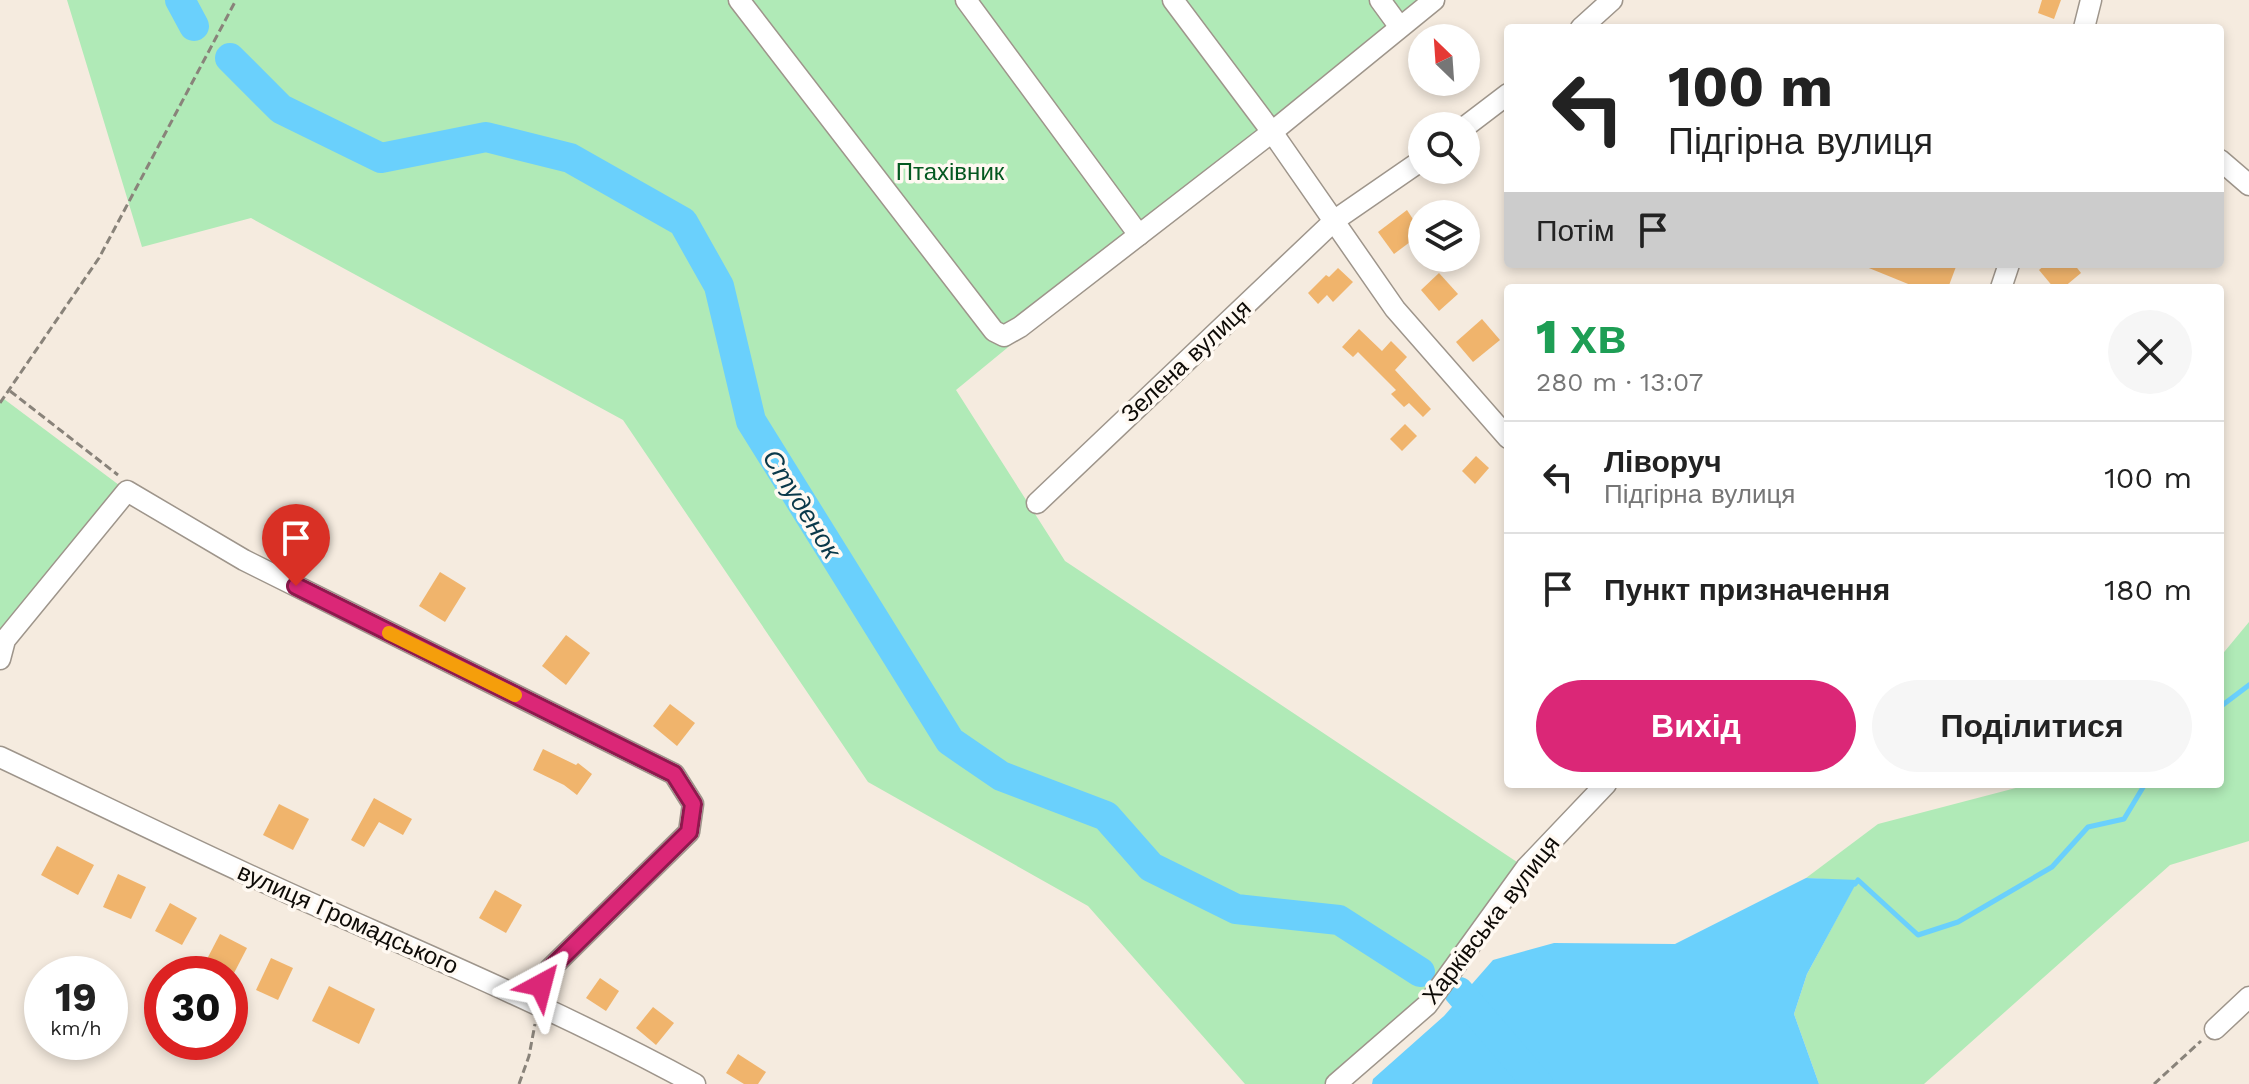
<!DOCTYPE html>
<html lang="uk">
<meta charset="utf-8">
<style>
body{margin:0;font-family:"Work Sans",sans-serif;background:#f6f6f6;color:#222;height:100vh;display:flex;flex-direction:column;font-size:30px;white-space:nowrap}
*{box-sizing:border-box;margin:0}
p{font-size:26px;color:#767676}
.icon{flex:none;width:44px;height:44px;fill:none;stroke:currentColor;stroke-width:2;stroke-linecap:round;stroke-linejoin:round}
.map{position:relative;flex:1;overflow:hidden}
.side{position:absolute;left:1504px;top:284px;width:720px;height:504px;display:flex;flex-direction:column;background:#fff;border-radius:8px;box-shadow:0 4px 12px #0003}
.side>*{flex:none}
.top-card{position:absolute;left:1504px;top:24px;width:720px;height:244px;border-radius:8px;box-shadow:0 4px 12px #0003;background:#fff;color:#222;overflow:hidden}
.needle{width:52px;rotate:335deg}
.fabs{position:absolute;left:1408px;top:24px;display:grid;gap:16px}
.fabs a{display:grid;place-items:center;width:72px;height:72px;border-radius:50%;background:#fff;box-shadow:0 4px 12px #0003;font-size:40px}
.speed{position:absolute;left:24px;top:956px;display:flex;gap:16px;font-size:40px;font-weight:700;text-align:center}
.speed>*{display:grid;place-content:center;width:104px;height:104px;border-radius:50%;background:#fff;box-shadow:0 4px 12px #0003;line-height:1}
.speed small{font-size:20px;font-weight:400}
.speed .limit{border:12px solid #d22;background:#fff;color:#111}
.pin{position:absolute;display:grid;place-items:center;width:68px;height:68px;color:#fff;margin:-82px -34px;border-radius:50% 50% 50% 0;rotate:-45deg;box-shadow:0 0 8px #0007}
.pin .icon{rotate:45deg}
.me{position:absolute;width:88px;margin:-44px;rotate:38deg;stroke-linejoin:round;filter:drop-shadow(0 0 6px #0008)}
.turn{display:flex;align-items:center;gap:28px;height:168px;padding:0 32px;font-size:36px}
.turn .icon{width:104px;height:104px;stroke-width:2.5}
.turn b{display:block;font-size:56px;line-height:68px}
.then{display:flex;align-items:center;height:76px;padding:0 32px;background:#0003;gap:16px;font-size:30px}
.round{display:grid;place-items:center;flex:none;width:84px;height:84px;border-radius:42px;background:#f6f6f6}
.headline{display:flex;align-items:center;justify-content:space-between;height:136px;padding:0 32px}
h1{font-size:48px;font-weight:800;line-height:60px;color:#1e9e55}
.primary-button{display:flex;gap:16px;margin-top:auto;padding:16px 32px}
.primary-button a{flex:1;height:92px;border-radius:48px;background:#db2777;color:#fff;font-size:32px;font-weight:800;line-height:92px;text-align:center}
.primary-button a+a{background:#f6f6f6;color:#222}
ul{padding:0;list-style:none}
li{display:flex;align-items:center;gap:24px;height:112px;padding:0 32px;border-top:2px solid #e0e0e0}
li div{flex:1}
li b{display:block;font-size:30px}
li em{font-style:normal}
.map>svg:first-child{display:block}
</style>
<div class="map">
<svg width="2249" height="1084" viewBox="0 0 2249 1084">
<rect width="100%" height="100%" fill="#f5ebdf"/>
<!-- green -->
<g fill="#b0eab7">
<polygon points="67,0 1436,0 1383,39 956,390 1065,561 1526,868 1427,1005 1336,1084 1245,1084 1088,906 868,782 623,420 251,218 142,247"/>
<polygon points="4,399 127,491 0,659 0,403"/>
<polygon points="2249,622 2249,841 2170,865 1924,1084 1819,1084 1794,1014 1807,974 1857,881 1806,878 1878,824 2031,784 2220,784 2220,657"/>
</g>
<!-- water -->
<polygon fill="#6ad0fc" points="1806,878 1858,880 1807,974 1794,1014 1819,1084 1372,1084 1373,1079 1444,1016 1493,960 1554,943 1675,944"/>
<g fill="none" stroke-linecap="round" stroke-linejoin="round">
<!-- stream -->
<g stroke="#6ad0fc" stroke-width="5">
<polyline points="2220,707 2249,685"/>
<polyline points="1855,884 1858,880 1918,935 1958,922 2052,867 2088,827 2124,819 2145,784"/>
</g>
<!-- river -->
<g stroke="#6ad0fc" stroke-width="30">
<polyline points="180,0 194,26"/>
<polyline points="230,58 281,109 381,158 486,137 570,158 683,222 719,286 751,421 950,741 1001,776 1106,816 1151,867 1236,909 1339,920 1420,972"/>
<polyline points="1459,992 1538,1084"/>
</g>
</g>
<!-- building -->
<g fill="#f0b46c">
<polygon points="2042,0 2061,0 2054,19 2038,13"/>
<polygon points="1407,210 1422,233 1394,254 1378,232"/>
<polygon points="1859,264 1957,264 1948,288 1918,288"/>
<polygon points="2046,264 2074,264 2081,273 2063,288 2054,288 2039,270"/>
<polygon points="1338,268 1353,282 1333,302 1327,295 1318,304 1308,293 1326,275 1329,277"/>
<polygon points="1439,273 1458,294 1439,311 1421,290"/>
<polygon points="1482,319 1500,340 1473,362 1456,342"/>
<polygon points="1359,329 1382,351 1391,341 1407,357 1395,370 1431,409 1423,417 1409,403 1404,407 1391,394 1396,390 1358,352 1353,357 1342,347"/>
<polygon points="1405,424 1417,436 1402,451 1390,439"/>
<polygon points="1476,456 1489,468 1475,484 1462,471"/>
<polygon points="295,525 315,537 300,561 280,550"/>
<polygon points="440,572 466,588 445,622 419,606"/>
<polygon points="566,635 590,653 566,685 542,666"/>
<polygon points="670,704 695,723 677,746 653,726"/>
<polygon points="543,749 576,765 578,763 592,774 577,795 564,785 533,770"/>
<polygon points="374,798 412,819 403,835 379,822 364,847 351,840"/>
<polygon points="279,804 309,819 293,850 263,835"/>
<polygon points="57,846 94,865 78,895 41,875"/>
<polygon points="118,874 146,887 131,919 103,907"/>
<polygon points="495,890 522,905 506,933 479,918"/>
<polygon points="170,903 197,918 182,945 155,931"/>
<polygon points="220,934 247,948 233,975 206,961"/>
<polygon points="271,958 293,968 278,1000 256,990"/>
<polygon points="600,978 619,991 606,1011 586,998"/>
<polygon points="329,986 375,1009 359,1044 312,1021"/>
<polygon points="653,1007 674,1023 656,1045 636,1028"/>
<polygon points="738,1054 766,1072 758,1084 744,1084 726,1073"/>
</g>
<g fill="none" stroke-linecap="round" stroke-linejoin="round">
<!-- minor casing -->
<g stroke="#9e958b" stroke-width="23">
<g id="minor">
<polyline points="739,0 994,331 1004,336 1020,327 1272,132 1434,0"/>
<polyline points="966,0 1139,235"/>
<polyline points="1173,0 1272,132 1395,309 1508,438"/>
<polyline points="1380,0 1399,26"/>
<polyline points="1581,28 1612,0"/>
<polyline points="2084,28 2091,0"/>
<polyline points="1466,126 1508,94"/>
<polyline points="2220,160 2249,185"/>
<polyline points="2001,288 2009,264"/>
<polyline points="1037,503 1335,220 1422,160"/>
<polyline points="0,659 5,640 127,491 244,560 674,774 693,804 689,832 550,969 532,1001"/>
<path d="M0 757C106 807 211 859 317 906 445 963 572 1017 695 1084"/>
<polyline points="2215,1029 2249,997"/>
<polyline points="1336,1084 1427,1005 1526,868 1606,784"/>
</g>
</g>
<!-- path -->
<g stroke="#89837a" stroke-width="3" stroke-dasharray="8 4" stroke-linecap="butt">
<polyline points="10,391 118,475"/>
<polyline points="0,403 99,258 236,0"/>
<polyline points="519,1084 529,1056 535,1024"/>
<polyline points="2154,1084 2201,1041"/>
</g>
<!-- minor -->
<use href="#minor" stroke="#fff" stroke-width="20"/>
</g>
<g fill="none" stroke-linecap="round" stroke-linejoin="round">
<!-- route casing -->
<g stroke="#8e194d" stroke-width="20">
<polyline id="route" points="296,586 674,774 693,804 689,832 550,969 541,985"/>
</g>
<!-- route -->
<use href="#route" stroke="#db2777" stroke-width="14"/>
<!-- slow -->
<polyline stroke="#f59e0b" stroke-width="14" points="389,633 515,695"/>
</g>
<g text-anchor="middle" stroke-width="7" stroke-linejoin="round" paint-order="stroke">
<!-- park labels -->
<g font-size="24" fill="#045820" stroke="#fff9f2">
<text x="950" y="180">Птахівник</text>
</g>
<!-- street labels -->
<g font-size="24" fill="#0e0b07" stroke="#fff9f2">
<text transform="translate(1186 361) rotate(-43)" y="8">Зелена вулиця</text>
<text transform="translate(348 919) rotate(24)" y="8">вулиця Громадського</text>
<text transform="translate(1491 920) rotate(-52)" y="8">Харківська вулиця</text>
</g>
<!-- water labels -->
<g font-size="26" font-style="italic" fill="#0a394a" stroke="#fff9f2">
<text transform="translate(802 504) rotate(58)" y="9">Студенок</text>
</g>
</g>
</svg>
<div class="fabs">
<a><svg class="needle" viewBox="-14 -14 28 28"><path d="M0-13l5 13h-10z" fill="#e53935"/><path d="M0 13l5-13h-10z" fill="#767676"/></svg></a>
<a><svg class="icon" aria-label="search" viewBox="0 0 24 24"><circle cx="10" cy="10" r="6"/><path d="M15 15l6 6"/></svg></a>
<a><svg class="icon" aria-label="layers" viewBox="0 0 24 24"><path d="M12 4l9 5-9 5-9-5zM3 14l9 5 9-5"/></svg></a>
</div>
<div class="speed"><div>19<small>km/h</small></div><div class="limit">30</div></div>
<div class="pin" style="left:296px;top:586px;background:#d93025"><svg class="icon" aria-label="arrive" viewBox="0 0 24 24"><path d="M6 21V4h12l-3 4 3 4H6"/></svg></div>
<svg class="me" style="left:541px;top:985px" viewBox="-20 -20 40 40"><path d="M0-17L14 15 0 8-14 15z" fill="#db2777" stroke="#fff" stroke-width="4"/></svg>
<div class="top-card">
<div class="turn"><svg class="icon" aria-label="left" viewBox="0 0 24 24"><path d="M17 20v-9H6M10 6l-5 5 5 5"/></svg><div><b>100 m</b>Підгірна вулиця</div></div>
<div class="then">Потім<svg class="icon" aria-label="arrive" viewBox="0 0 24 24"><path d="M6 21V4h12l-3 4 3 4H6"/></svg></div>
</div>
<section class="side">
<div class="headline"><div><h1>1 хв</h1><p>280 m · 13:07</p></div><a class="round"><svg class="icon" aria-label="close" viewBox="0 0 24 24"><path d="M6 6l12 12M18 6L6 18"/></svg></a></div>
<ul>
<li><svg class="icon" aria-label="left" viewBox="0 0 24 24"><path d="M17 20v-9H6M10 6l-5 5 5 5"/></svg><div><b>Ліворуч</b><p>Підгірна вулиця</p></div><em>100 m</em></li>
<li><svg class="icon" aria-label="arrive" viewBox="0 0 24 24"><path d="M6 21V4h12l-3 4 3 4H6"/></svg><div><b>Пункт призначення</b></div><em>180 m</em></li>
</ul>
<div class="primary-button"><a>Вихід</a><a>Поділитися</a></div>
</section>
</div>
